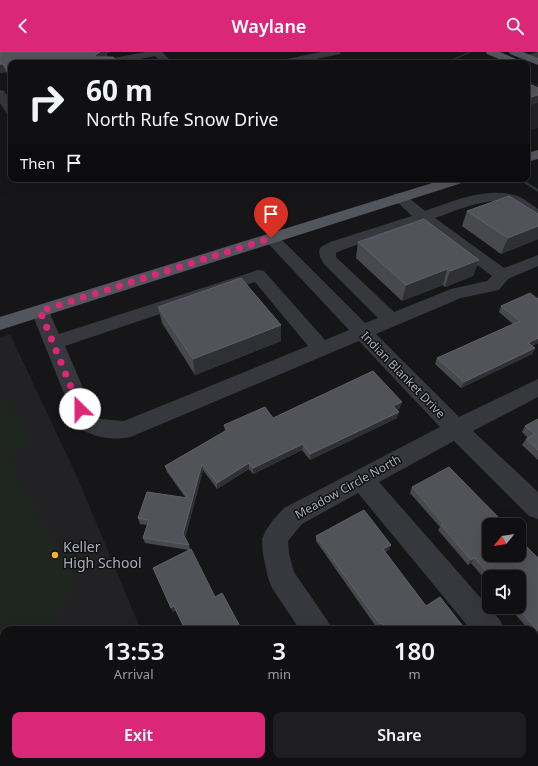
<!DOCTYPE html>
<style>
body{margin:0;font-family:"Noto Sans",sans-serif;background:#1e1e20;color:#f1f3f6;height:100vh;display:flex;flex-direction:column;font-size:15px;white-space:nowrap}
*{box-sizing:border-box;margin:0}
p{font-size:13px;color:#9c9d9f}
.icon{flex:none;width:22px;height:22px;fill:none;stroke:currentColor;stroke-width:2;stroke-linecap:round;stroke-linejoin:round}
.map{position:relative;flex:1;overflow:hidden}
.side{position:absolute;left:0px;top:574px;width:538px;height:140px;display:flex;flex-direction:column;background:#101012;border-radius:12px 12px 0 0;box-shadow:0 4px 16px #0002,0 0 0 1px #303032}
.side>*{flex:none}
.top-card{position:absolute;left:8px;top:8px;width:522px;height:122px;border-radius:8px;box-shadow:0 4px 16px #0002,0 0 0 1px #303032;background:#101012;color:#f1f3f6;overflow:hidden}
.needle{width:26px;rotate:240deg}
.buttons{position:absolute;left:482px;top:466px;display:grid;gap:8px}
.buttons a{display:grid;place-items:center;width:44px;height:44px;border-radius:8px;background:#101012;box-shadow:0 4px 16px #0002,0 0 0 1px #303032;font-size:20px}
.pin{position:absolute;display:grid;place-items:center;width:34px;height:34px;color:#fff;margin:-41px -17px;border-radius:50% 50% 50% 0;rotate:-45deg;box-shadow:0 0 4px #0007}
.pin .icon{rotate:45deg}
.me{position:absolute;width:44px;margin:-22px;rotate:337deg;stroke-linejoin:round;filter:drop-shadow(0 0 3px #0008)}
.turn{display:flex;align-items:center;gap:14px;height:84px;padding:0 12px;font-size:18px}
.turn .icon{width:52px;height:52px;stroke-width:2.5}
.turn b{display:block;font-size:28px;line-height:34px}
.then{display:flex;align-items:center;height:38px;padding:0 12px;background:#0003;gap:8px;font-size:15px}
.eta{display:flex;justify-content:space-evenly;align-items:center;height:68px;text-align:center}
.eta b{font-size:24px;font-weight:600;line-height:28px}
.primary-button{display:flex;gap:8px;margin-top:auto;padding:8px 12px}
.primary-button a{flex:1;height:46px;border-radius:8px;background:#db2777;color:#fff;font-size:16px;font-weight:600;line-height:46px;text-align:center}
.primary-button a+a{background:#1e1e20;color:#f1f3f6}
header{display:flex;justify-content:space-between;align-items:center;height:52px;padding:0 12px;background:#db2777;color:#fff;font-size:18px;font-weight:600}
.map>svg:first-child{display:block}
</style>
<header><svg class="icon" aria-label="back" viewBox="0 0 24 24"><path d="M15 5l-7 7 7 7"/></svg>Waylane<svg class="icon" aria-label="search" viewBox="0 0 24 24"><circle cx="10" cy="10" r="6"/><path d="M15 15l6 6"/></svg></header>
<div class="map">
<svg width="538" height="714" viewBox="0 0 538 714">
<rect width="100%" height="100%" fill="#161618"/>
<!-- built -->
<g fill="#222225">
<polygon points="527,28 538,33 538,76 527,79"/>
<polygon points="10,282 78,427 141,578 4,578 4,710 196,710 198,714 0,714 0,285"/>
</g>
<!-- green -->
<polygon fill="#1e261f" points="6,344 32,391 8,404 75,532 50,578 4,578 4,625 0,627 0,347"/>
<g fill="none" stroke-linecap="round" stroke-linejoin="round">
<!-- stream -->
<g fill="#2c353c" fill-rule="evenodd">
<polygon points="469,0 472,0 446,11 443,11"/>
<polygon points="518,127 522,127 538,137 538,140"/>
</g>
<!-- minor -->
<g fill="#37383d" fill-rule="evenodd">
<polygon points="146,0 162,0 173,11 162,11 155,4 120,11 98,11 103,8"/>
<polygon points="321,0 341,0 340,2 297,11 277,11 282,8"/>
<polygon points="538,0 538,6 528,9 523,6 524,4"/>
<polygon points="0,38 4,39 11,49 11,63 7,62 0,51"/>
<path d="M399 141 404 142 425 159C453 149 490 133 520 145 526 148 532 153 538 157V169C527 166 520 156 509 151 490 143 453 160 435 166L504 216 538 203V214L508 227 499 238 461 246 376 282 459 365 538 327V345L473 379 538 440V467L529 464 454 389 379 430 500 568 505 578H471L358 441 302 472 288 489 289 502 294 520 327 568 332 578H300L272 536 268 526 263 502 262 487 266 478 273 468 284 456 440 375 359 289 133 384C115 390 94 385 78 376L31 259 33 255 40 253 47 255 59 282 258 218 264 219 325 288 349 278 263 186 265 183 271 181 277 183 365 271 378 266 324 212 320 205 319 199 321 195 330 190 412 164 392 145 394 142ZM421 171 492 224 487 229 451 237 394 260 336 205V201L342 198ZM255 230 308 294 124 369 100 367 95 364 65 294Z"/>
<polygon points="534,614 538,616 538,651 534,649"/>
<polygon points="386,710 420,710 422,714 388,714"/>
</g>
<!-- major -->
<g fill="#53555c" fill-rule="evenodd">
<polygon points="486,0 500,0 521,9 522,11 508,11 487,2"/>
<polygon points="509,0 523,0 538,6 538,13 510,2"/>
<polygon points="538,98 538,107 527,110 527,101"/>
<polygon points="445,127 467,127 465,130 0,278 0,265"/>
</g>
</g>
<!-- wall -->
<g fill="#47494d">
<polygon points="0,0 111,0 11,11 11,28 6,20 0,21"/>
<polygon points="467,159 538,162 538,187 501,202 462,174"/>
<polygon points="358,190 479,208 473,224 445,235 443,233 402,249 356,206"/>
<polygon points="538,247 538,291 532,294 535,296 532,302 461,336 435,312 437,306 513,272 499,260 501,254"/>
<polygon points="158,255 281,273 281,289 195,323 162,271"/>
<polygon points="400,356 397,358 397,366 310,408 302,398 253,422 249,417 217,437 203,418 185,486 189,493 190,497 215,545 242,578 176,558 173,560 153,516 189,498 145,491 143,486 147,473 140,472 138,466 185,445 167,420 165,414 225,379 224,373 273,366"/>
<polygon points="538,367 538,408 522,393 526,387 528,386 522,380 525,374"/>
<polygon points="412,435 538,506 538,589 534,584 534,578 529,578 509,555 519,555 519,525 489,525 489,532 471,511 468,513 438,478 440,475 410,441"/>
<polygon points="316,484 391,493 389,498 385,500 426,554 466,578 382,578 380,575 377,576 316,489"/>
<polygon points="475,710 534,710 538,714 477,714"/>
</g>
<!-- shaded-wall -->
<g fill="#2f3033">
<polygon points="100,0 111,0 107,1 108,6 97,11 95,3"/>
<polygon points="0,12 3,12 6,20 0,21"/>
<polygon points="538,43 538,51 527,54 527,46"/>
<polygon points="538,174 538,187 501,202 508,186"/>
<polygon points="479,208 473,224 445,235 450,219"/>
<polygon points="447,217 443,233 402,249 406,233"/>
<polygon points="281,273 281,289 195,323 193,307"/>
<polygon points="538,286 538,291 525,297 528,291"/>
<polygon points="535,296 532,302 461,336 464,330"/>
<polygon points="402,350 400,356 391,360 393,354"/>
<polygon points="399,360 397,366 310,408 310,402"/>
<polygon points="303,392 302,398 253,422 253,416"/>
<polygon points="249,411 249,417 217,437 217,431"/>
<polygon points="202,412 203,418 185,487 183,482"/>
<polygon points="391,493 389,498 382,502 383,497"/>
<polygon points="475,506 471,511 468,513 471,508"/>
<polygon points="174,554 176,558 173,560 171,556"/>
<polygon points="382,571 380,575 377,576 380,572"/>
<polygon points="33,710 38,710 39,714 34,714"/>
<polygon points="285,710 287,710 281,714 279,714"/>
</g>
<!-- building -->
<g fill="#525359" stroke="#5f6168">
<polygon points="0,0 100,0 95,3 96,5 113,5 120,11 11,11 11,24 3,12 0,12"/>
<polygon points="527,31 538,36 538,43 527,46"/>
<polygon points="509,144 538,162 538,174 508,186 467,159"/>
<polygon points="424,167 479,208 450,219 447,217 406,233 358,190"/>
<polygon points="241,226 281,273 193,307 158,255"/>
<polygon points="530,241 538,247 538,286 528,291 535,296 464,330 437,306 520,269 501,254"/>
<polygon points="373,319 402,350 393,354 399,360 310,402 303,392 253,416 249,411 217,431 202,412 183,482 189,493 143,486 149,468 138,466 147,440 188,446 165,414 227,378 224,373 265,355 273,366"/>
<polygon points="538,367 538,398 526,387 535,382 525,374"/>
<polygon points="449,415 506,473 489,473 489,503 519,503 519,487 538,506 538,579 517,555 519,555 519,525 491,525 475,506 471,508 441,473 443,471 412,435"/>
<polygon points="364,458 391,493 383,497 426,554 440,545 466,578 387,578 382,571 380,572 316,484"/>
<polygon points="191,497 215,545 222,541 242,578 185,578 174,554 171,556 153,516"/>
<polygon points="534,638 537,641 534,644"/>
<polygon points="534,682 538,688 538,714 483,714 480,710 534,710"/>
<polygon points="4,701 4,710 33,710 34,714 0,714 0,703"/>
<polygon points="258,710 285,710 279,714 260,714"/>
<polygon points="331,710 333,710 335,714 325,714"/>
</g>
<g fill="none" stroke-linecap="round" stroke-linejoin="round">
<!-- route -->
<polyline stroke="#db2777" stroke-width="7" stroke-dasharray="0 12.6" points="80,357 40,259 271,186"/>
</g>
<!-- markers -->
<circle fill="#f2b134" stroke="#111113" stroke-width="1.5" cx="55" cy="503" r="4"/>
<g text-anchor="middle" stroke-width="3" stroke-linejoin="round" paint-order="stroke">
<!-- street labels -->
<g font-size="12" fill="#a8adb8" stroke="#111113">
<text transform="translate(403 323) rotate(46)" y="4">Indian Blanket Drive</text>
<text transform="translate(348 435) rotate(-29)" y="4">Meadow Circle North</text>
</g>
<!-- near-poi labels -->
<g font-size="14" fill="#a8adb8" stroke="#111113" text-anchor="start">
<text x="63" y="500">Keller<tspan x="63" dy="16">High School</tspan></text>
</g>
</g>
</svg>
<div class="buttons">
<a><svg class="needle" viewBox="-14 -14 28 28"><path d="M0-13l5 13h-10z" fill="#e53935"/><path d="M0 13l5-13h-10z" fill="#9c9d9f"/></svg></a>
<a><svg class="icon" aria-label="sound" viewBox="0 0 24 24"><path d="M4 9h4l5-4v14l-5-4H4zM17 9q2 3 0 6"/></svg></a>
</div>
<div class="pin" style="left:271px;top:186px;background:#d93025"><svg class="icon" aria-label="arrive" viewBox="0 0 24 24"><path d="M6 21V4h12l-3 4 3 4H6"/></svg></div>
<svg class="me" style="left:80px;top:357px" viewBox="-20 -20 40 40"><circle r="19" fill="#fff"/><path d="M0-13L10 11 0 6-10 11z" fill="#db2777"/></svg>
<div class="top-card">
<div class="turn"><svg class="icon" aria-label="right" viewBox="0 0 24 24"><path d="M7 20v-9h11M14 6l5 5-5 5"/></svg><div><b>60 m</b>North Rufe Snow Drive</div></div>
<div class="then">Then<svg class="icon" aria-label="arrive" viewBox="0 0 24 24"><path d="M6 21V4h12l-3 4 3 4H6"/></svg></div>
</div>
<section class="side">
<div class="eta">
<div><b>13:53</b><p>Arrival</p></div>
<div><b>3</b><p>min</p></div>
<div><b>180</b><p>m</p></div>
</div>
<div class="primary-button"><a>Exit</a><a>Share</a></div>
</section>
</div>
